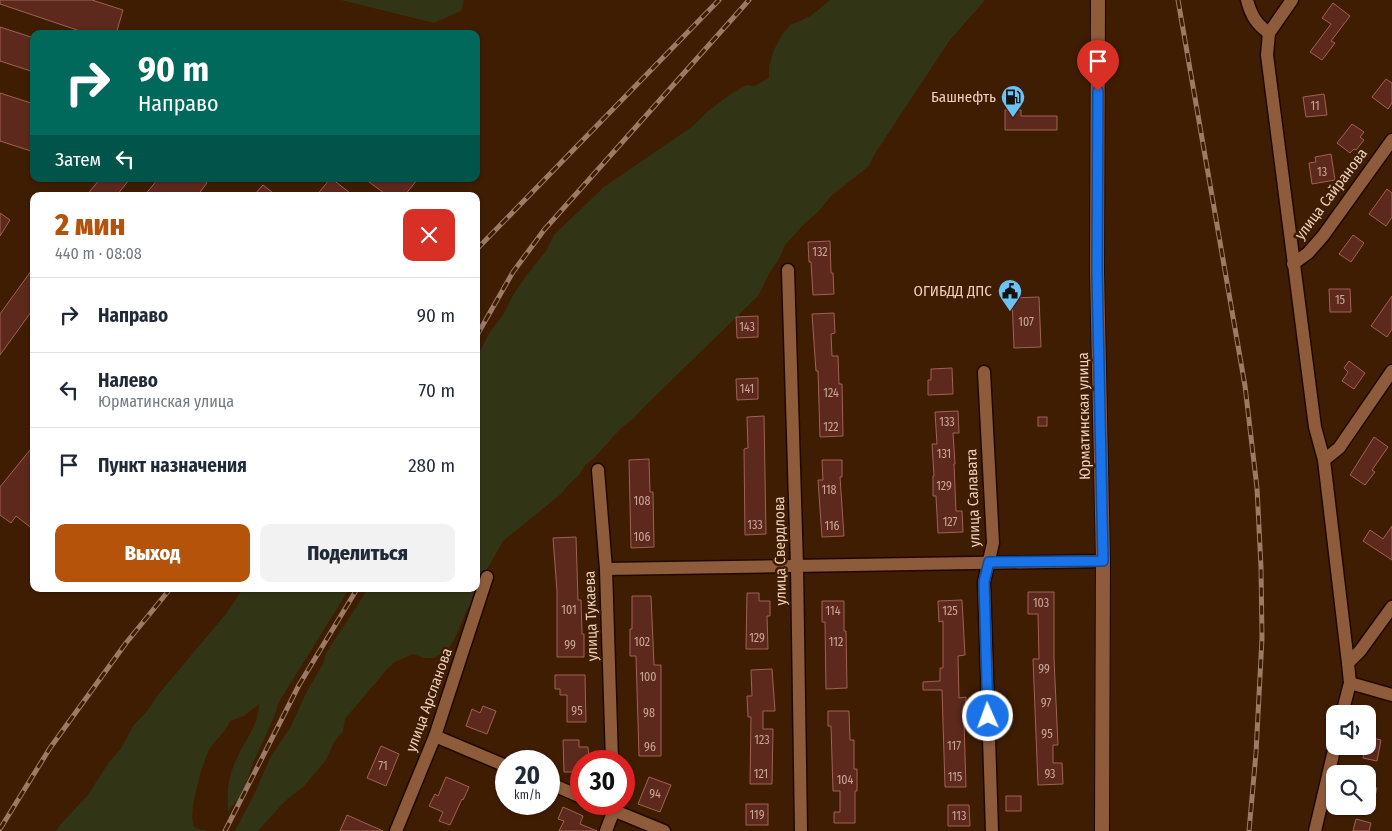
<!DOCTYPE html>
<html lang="ru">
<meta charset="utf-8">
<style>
body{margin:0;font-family:"Fira Sans Condensed",sans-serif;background:#f2f2f3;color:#1f2937;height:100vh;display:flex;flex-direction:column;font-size:19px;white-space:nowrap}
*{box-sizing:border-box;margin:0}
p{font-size:16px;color:#747a83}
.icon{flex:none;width:28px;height:28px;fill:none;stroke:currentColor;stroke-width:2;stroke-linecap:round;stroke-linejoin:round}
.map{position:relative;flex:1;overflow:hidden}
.details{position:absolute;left:30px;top:192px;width:450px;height:400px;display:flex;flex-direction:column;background:#fff;border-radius:10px;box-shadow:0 1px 4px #0004}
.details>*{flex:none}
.guide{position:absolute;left:30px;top:30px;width:450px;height:152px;border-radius:10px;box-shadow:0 1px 4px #0004;background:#00695c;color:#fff;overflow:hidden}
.fabs{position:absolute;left:1326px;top:705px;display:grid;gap:10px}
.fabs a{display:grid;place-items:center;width:50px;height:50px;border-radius:10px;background:#fff;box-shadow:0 1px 4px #0004;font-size:25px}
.speed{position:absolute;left:495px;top:750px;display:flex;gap:10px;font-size:25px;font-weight:700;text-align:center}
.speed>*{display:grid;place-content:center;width:65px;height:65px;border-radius:50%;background:#fff;box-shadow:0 1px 4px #0004;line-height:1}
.speed small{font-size:12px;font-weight:400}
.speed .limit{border:8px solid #d22;background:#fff;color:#111}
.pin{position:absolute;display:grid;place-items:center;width:42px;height:42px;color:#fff;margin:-51px -21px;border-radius:50% 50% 50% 0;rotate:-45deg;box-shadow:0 0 5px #0007}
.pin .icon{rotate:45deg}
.me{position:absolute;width:55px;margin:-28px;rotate:358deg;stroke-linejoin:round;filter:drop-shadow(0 0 4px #0008)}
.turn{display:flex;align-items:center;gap:18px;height:105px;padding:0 25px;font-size:22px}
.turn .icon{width:65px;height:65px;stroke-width:2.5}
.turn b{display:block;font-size:35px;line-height:42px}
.then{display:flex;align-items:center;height:48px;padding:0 25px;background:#0003;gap:10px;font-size:19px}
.round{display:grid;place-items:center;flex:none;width:52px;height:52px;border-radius:10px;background:#f2f2f3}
.overview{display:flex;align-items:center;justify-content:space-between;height:85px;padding:0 25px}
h1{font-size:30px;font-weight:800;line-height:38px;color:#b45309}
.button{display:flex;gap:10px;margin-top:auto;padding:10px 25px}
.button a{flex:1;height:58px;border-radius:10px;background:#b45309;color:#fff;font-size:20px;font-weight:800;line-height:58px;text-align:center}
.button a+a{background:#f2f2f3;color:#1f2937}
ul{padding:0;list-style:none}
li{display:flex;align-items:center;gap:15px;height:75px;padding:0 25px;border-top:1px solid #e0e1e3}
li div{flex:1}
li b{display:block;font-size:19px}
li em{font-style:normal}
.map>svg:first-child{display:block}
</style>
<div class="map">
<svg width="1392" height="831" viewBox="0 0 1392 831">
<rect width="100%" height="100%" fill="#3f1d03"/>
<!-- green -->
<g fill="#323515">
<polygon points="341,0 464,0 461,11 434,23"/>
<polygon points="830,0 985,0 949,41 874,155 869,166 831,196 818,212 805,223 785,245 778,261 771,270 758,296 643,408 633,419 622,427 594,458 585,465 580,474 569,484 561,494 503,541 480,582 474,601 467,610 454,640 448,650 434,658 424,658 413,654 395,662 388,668 345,719 343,731 334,742 326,760 304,786 284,802 258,831 235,831 255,793 270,758 291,726 307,691 323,664 326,653 368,589 476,589 476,358 490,332 503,315 513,295 526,276 546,251 554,235 604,187 693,126 708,111 731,94 746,85 754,86 769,78 769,66 774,50 782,35 791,24 798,22 812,15"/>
<path d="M243 589H349L279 702 274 717 253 763 243 794 228 811C227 791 228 776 237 758 246 738 258 727 259 704L244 716 230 721C226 733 215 739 209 750 203 761 187 815 194 826 196 830 205 830 208 831H56L60 825 88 795 109 762 120 750 134 725 148 710 157 696 225 615Z"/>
</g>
<!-- building -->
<g fill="#5e291d" stroke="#9e6254">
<polygon points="0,0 92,0 123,10 116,34 89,34 0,4"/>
<polygon points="1333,3 1350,16 1331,41 1335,43 1322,60 1310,52 1331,24 1322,18"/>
<polygon points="0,27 34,38 34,72 0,61"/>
<polygon points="1386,79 1392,83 1392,103 1388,109 1372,97"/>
<polygon points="0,93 34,104 34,152 0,141"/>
<polygon points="1324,94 1327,115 1306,117 1303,97"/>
<polygon points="1005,110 1021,110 1021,116 1057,116 1057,130 1005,130"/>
<polygon points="1352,124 1364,132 1360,137 1364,140 1356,150 1354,149 1350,153 1337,143"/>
<polygon points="1331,154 1335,180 1312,184 1309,163 1316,162 1315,157"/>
<polygon points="100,179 130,179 116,196 86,196"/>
<polygon points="158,179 202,179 207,183 197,196 144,196"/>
<polygon points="330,179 332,179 354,196 316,196"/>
<polygon points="365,179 418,179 404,196 388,196"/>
<polygon points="263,185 277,196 253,196"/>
<polygon points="1387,189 1392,193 1392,217 1386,226 1369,214"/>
<polygon points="0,213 10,220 0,236"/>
<polygon points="1353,235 1364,243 1351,262 1339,254"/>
<polygon points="830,241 831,273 833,273 834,294 813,295 811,262 809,262 808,242"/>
<polygon points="34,267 34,308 0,355 0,314"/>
<polygon points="1329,289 1350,289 1351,312 1330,312"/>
<polygon points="1392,296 1392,329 1387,337 1371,326"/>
<polygon points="1039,297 1041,347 1014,348 1012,298"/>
<polygon points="834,313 835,333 831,334 832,356 838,356 839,384 842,384 843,436 820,437 818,371 816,371 812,314"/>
<polygon points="758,316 758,337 737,338 736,317"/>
<polygon points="1349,361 1365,373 1354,389 1342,381 1348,372 1344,368"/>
<polygon points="952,368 953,394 928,395 928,380 931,380 931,369"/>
<polygon points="758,378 758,399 737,400 736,379"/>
<polygon points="958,411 959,433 953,433 955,464 954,464 956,511 962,511 963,532 938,533 936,496 933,496 933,476 934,476 932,444 937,444 935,412"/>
<polygon points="764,416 766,534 745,535 744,449 748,448 747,417"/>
<rect x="1038" y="417" width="9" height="9"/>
<polygon points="1374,437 1388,447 1372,470 1375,472 1365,485 1350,475"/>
<polygon points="34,445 34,530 16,516 11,523 0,515 0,487"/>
<polygon points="649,459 650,492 653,492 654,547 631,548 629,460"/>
<polygon points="822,460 842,460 842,477 840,477 844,536 822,537 818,480 823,480"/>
<polygon points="1392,526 1392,560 1363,541 1370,530 1383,539"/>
<polygon points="576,537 578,600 581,600 582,634 584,634 584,657 557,657 557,591 553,538"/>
<polygon points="1028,592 1054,592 1054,659 1058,745 1053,745 1053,763 1062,763 1063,784 1038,785 1033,659 1039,659 1038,614 1028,614"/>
<polygon points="747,593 759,593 759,601 770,601 770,616 767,616 768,649 746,649"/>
<polygon points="632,596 651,596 654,665 661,665 661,756 639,756 636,656 630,656 630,629 632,629"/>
<polygon points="962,600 965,655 958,656 959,698 966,697 966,722 964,722 966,787 945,787 942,690 923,690 923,682 940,681 940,668 943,668 943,621 939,622 938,601"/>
<polygon points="822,601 844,601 844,631 846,631 847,688 826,689 825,622 822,622"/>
<polygon points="772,669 775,711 763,711 763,729 773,729 772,784 750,784 751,717 748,717 747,696 752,696 751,670"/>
<polygon points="555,675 585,675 586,722 567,722 567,695 560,695 560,689 555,689"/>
<polygon points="483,706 496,711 487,734 466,726 472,709 480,713"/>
<polygon points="828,711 849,711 850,740 854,740 854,769 857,769 857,791 855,791 855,823 834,823 834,812 840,812 840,791 833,791 831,726 828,726"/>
<polygon points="1368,737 1381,740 1377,761 1363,758 1365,746 1368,746"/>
<polygon points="563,740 579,740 579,747 588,747 589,761 581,761 581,772 564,772"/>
<polygon points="381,746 399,754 386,786 367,778"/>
<polygon points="446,777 469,787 463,800 462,799 450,825 439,821 443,812 429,806 435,794 438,796"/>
<polygon points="649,777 671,785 660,812 638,804"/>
<polygon points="1368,786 1377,788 1371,814 1368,813"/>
<rect x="1006" y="796" width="15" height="15"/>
<rect x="746" y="804" width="22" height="21"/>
<polygon points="948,805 969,805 970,826 948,826"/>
<polygon points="563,807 583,816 580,824 597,831 559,831 564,821 558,819"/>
<polygon points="347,815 383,831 340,831"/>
<polygon points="1356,819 1371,823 1369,831 1353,831"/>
</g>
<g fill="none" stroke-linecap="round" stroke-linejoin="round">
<!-- minor casing -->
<g stroke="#200800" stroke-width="15">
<g id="minor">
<path d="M1247 0C1251 15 1256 24 1269 33"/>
<polyline points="1292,0 1269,33 1267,55 1315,427 1324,460 1348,663"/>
<polyline points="1293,264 1308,253 1323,236 1392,140"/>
<polyline points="788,270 797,566 801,831"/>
<polyline points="984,372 993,543 984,582 992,831"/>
<polyline points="1324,460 1339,448 1392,371"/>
<polyline points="598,470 606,569 612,761"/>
<polyline points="606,569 1103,561"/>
<polyline points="1350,683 1392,695"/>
<polyline points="1342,714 1350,683 1348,663 1360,651 1392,607"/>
<polyline points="435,736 506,766"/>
<polyline points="549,783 581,797"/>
<polyline points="598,804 664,831"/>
<polyline points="396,831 435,736 487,577"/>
<polyline points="606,831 614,810 614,804"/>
<polyline points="1315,831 1335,746"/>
</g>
</g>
<!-- secondary casing -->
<g stroke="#200800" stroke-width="16">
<polyline id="secondary" points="1098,0 1097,271 1103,561 1102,831"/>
</g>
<!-- minor -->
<use href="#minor" stroke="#8e5c3b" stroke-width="12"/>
<!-- secondary -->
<use href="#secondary" stroke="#8e5c3b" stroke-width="14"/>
<!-- rail casing -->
<g stroke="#9b7b65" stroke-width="5">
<g id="rail">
<polyline points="1178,0 1245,386 1257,488 1261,567 1262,638 1256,753 1249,831"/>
<polyline points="476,250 719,0"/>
<polyline points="476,337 513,272 544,230 749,0"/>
<polyline points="0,829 50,748 126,643 170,589"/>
<polyline points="225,831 299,685 357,589"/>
</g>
</g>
<!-- rail -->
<use href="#rail" stroke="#3f1d03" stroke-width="3" stroke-dasharray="9" stroke-linecap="butt"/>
</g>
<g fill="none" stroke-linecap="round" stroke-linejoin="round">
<!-- route casing -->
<g stroke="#114b97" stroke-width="12">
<polyline id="route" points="988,716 984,582 989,562 1103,561 1097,271 1098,91"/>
</g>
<!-- route -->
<use href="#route" stroke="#1a73e8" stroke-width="9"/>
</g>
<!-- icons -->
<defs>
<g id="fuel-pin" transform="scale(1.25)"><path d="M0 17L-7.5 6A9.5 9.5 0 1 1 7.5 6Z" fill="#6bc3f2" stroke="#3f1d03"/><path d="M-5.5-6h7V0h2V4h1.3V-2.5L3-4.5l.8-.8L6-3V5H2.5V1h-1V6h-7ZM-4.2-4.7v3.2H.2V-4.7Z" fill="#111"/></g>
<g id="civic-pin" transform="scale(1.25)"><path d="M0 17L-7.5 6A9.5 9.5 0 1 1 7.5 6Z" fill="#6bc3f2" stroke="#3f1d03"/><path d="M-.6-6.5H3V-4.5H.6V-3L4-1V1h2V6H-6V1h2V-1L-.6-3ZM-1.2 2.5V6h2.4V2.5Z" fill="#111"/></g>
</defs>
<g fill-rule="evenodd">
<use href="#fuel-pin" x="1013" y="97"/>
<use href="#civic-pin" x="1010" y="291"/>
</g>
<g text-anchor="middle" stroke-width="5" stroke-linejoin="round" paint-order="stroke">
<!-- number labels -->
<g font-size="12" fill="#c9a696">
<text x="1315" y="110">11</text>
<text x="1322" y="176">13</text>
<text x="820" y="256">132</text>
<text x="1340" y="304">15</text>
<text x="1026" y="326">107</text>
<text x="747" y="331">143</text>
<text x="747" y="393">141</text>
<text x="831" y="397">124</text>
<text x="947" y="426">133</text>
<text x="831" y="431">122</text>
<text x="944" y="458">131</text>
<text x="944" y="490">129</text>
<text x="829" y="494">118</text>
<text x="642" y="505">108</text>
<text x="950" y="526">127</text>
<text x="755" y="529">133</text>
<text x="832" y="530">116</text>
<text x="642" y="541">106</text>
<text x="1041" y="607">103</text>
<text x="569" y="614">101</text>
<text x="833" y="615">114</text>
<text x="950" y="615">125</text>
<text x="757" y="642">129</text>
<text x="642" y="646">102</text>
<text x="836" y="646">112</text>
<text x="570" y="649">99</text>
<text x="1044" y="673">99</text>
<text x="648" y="681">100</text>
<text x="1046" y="707">97</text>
<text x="577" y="715">95</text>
<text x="649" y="717">98</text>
<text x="1047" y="738">95</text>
<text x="762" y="744">123</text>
<text x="954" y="750">117</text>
<text x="650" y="751">96</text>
<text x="383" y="770">71</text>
<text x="761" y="778">121</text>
<text x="1050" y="778">93</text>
<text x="955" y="781">115</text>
<text x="845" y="784">104</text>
<text x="655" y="798">94</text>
<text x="757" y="819">119</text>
<text x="959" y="820">113</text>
</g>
<!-- poi labels -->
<g font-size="15" fill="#edd0be" stroke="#3f1d03" text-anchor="end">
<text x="996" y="102">Башнефть</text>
<text x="992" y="296">ОГИБДД ДПС</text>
</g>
<!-- street labels -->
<g font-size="15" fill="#edd0be" stroke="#3f1d03">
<text transform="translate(1331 194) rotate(-53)" y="5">улица Сайранова</text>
<text transform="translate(1084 416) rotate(-91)" y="5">Юрматинская улица</text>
<text transform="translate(973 498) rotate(-92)" y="5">улица Салавата</text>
<text transform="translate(780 551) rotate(-91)" y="5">улица Свердлова</text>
<text transform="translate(591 616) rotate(-92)" y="5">улица Тукаева</text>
<text transform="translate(429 700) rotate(-70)" y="5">улица Арсланова</text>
</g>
</g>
</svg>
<div class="fabs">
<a><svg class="icon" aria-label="sound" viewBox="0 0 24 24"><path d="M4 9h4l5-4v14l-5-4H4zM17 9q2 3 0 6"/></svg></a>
<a><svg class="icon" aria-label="search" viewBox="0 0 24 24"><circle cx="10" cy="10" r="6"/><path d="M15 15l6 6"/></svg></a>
</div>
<div class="speed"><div>20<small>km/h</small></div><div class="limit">30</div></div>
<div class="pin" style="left:1098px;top:91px;background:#d93025"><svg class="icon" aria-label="arrive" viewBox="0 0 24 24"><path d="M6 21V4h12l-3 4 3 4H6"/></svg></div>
<svg class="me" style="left:988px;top:716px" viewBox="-20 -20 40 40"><circle r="17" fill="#1a73e8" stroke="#fff" stroke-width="3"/><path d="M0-11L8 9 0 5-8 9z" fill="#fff"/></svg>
<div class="guide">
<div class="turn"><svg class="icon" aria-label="right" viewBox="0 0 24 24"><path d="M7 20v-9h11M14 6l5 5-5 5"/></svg><div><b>90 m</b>Направо</div></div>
<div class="then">Затем<svg class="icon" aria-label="left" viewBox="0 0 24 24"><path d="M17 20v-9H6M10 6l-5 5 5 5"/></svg></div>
</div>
<section class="details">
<div class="overview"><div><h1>2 мин</h1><p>440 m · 08:08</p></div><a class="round" style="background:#d93025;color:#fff"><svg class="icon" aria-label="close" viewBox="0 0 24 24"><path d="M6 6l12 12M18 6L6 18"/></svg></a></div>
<ul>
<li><svg class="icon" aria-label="right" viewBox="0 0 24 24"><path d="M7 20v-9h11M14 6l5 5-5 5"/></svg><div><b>Направо</b></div><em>90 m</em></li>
<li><svg class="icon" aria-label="left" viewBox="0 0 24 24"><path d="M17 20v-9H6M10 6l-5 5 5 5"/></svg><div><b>Налево</b><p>Юрматинская улица</p></div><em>70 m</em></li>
<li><svg class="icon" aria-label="arrive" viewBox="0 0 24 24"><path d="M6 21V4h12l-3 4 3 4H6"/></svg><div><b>Пункт назначения</b></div><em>280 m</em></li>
</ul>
<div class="button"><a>Выход</a><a>Поделиться</a></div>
</section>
</div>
